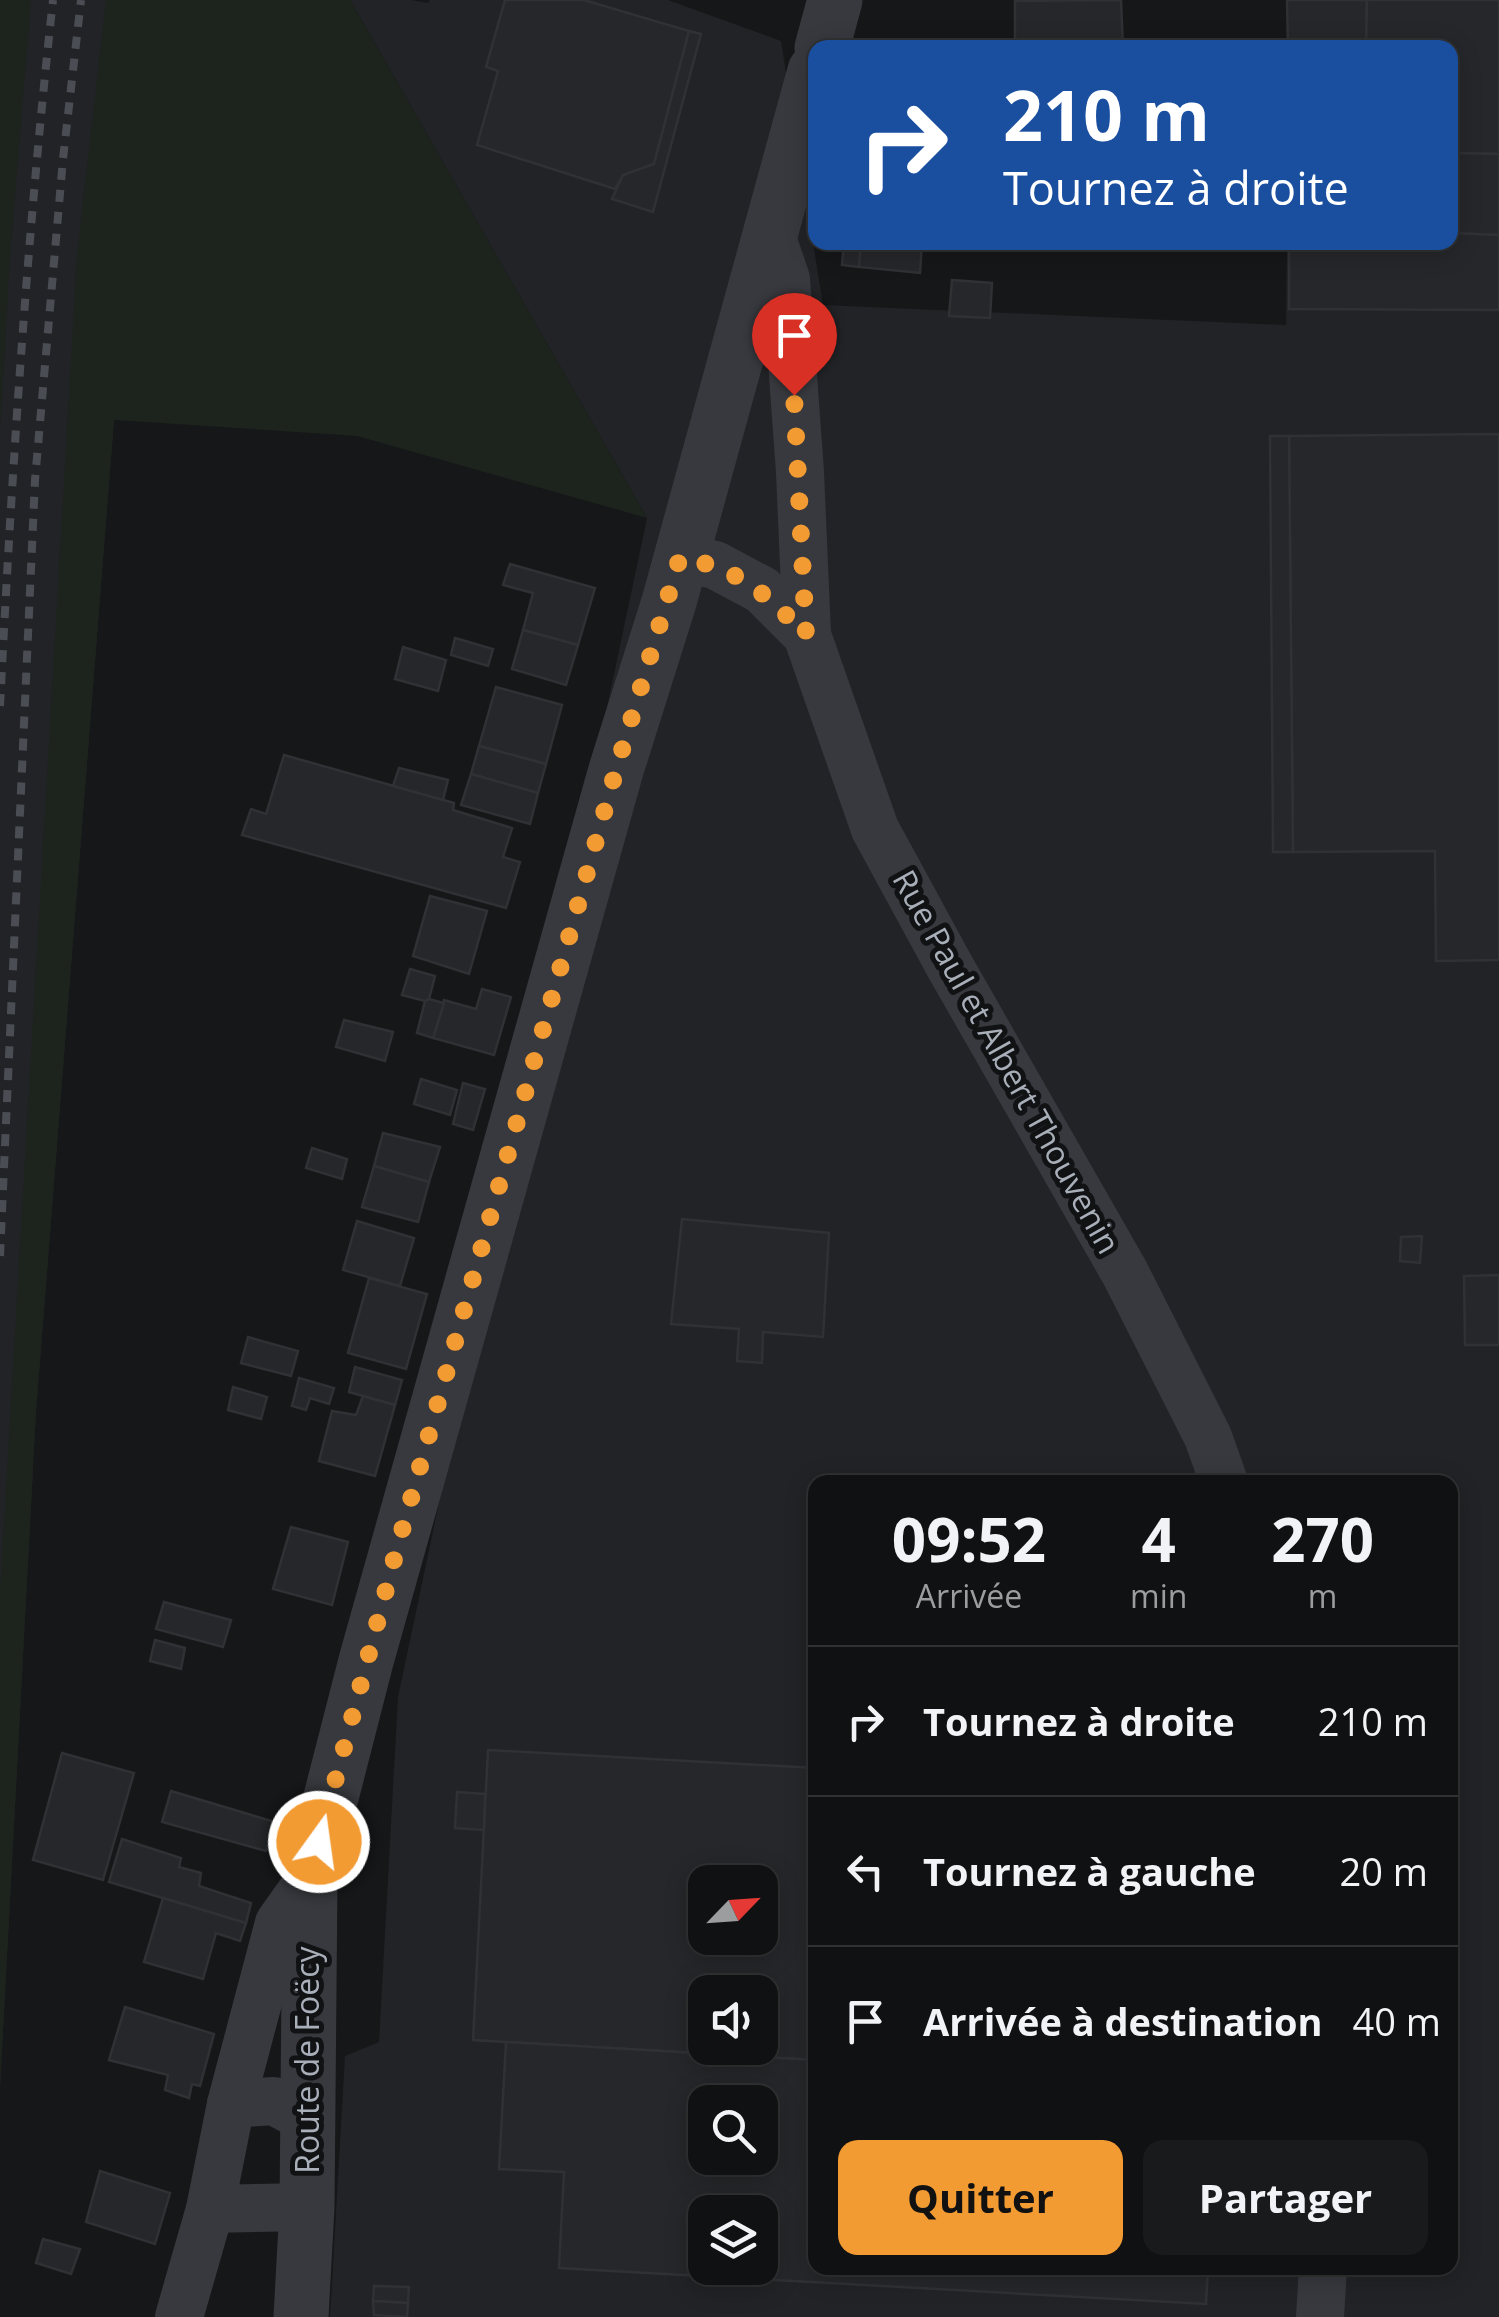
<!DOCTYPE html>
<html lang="fr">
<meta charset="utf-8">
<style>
body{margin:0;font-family:"Open Sans",sans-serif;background:#191a1b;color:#f1f3f6;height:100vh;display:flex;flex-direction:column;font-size:38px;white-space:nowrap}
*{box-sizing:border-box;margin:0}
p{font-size:32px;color:#9c9d9f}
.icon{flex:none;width:55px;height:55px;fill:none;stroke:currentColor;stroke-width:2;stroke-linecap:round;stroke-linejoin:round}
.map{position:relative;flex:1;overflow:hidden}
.sheet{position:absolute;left:808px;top:1475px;width:650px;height:800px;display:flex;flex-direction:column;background:#101112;border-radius:20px;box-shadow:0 5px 25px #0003,0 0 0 2px #303132}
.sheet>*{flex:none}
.guide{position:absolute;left:808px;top:40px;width:650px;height:210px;border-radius:20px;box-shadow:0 5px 25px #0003,0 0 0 2px #303132;background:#1a4fa0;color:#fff;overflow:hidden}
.needle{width:65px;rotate:65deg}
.controls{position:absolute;left:688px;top:1865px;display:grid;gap:20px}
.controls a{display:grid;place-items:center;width:90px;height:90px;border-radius:20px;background:#101112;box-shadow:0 5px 25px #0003,0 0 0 2px #303132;font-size:50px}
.pin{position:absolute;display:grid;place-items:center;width:85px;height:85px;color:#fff;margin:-102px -42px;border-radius:50% 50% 50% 0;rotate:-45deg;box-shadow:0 0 10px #0007}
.pin .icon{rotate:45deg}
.me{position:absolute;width:110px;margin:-55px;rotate:14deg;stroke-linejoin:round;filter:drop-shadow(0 0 8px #0008)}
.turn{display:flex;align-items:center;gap:35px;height:210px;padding:0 30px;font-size:45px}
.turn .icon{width:130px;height:130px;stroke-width:2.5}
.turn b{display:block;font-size:70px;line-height:85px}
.eta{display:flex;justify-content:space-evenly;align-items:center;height:170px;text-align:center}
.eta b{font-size:60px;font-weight:700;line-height:70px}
.action{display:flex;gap:20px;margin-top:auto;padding:20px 30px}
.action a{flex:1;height:115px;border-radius:20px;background:#f39b33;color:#111;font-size:40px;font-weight:700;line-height:115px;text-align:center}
.action a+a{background:#191a1b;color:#f1f3f6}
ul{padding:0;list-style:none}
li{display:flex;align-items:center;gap:30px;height:150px;padding:0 30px;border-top:2px solid #303132}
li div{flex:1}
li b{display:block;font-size:38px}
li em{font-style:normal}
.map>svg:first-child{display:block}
</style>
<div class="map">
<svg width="1499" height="2317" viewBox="0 0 1499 2317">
<rect width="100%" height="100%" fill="#161718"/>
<!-- built -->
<g fill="#222326" fill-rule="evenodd">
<polygon points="12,0 159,0 114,420 36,1412 0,2088 0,155"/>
<path d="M350 0H411L428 3 430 0H668L781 41 823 305 1286 325 1287 243 1450 242V48L1288 47V0H1499V2317H330L345 2056 379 2042 398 1697 647 518ZM815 1482H1450V2268H815ZM705 1882H760V1938H705ZM705 1992H760V2048H705ZM705 2102H760V2158H705ZM705 2212H760V2268H705Z"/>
</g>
<!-- green -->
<g fill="#1c241d">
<polygon points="0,0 31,0 10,257 0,433"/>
<polygon points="106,0 350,0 647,518 357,436 114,420 36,1412 0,2088 0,1594 77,256"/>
</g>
<!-- building -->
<g fill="#26272a" stroke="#303135" stroke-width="2.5" fill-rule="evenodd">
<polygon points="505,0 584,0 689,31 654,164 623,175 615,189 477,145 498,71 486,67"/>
<polygon points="1121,0 1123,48 1015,48 1015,1"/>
<polygon points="1287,0 1367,0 1366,48 1288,48"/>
<polygon points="1367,0 1499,0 1499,154 1450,153 1450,48 1366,48"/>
<polygon points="689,31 701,34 653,212 612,199 623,175 654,164"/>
<polygon points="1450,153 1499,154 1499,235 1450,233"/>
<polygon points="1450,233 1499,235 1499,310 1289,309 1289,242 1450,242"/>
<polygon points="844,242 861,242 859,267 842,265"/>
<polygon points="861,242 922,242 920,273 859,267"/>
<polygon points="952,280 992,283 990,318 949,316"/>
<polygon points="1499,434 1499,960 1436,961 1435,851 1293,852 1289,436"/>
<polygon points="1270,436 1289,436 1293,852 1273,852"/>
<polygon points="510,564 595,588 578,645 523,630 533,593 503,585"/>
<polygon points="523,630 578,645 566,685 512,669"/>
<polygon points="455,638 493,649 488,666 451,655"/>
<polygon points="403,647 446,660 438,691 395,679"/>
<polygon points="496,687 562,705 546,764 479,746"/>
<polygon points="479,746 546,764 538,793 471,774"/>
<polygon points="284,755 454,803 453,810 512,828 503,857 520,862 506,908 242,835 251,809 266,814"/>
<polygon points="399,768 448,780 443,800 393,786"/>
<polygon points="471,774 538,793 530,824 461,805"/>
<polygon points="430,896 487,911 469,974 413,956"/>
<polygon points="410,969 435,976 429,999 425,1001 402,995"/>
<polygon points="482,989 511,997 494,1055 433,1038 444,1000 476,1009"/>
<polygon points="429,999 444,1003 433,1038 417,1033 425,1001"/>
<polygon points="344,1020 393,1032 385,1061 336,1047"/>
<polygon points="421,1079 457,1090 450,1115 414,1104"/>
<polygon points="463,1083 485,1089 473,1130 453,1124"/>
<polygon points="383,1133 440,1147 429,1182 374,1166"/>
<polygon points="312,1148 347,1159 342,1179 306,1168"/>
<polygon points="374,1166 429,1182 418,1222 362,1207"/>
<polygon points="682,1219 829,1233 823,1337 763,1332 762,1363 737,1361 739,1329 671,1324"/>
<polygon points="357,1221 414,1238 400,1286 343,1270"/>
<polygon points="1422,1236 1420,1263 1400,1261 1401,1237"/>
<polygon points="1499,1275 1499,1345 1465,1345 1464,1276"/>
<polygon points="369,1278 427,1294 406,1369 348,1353"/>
<polygon points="248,1337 298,1351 291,1376 241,1363"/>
<polygon points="355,1367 402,1380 395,1405 349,1392"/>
<polygon points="299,1378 334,1388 329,1404 310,1398 306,1410 292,1406"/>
<polygon points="233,1387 267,1397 261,1419 228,1410"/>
<polygon points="363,1396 395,1405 375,1476 319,1461 332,1411 356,1415"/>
<polygon points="291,1527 348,1542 332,1605 273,1589"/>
<polygon points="164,1602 231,1620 223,1647 156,1629"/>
<polygon points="155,1640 185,1648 181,1669 150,1661"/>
<path d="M488 1750 815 1768V2060L473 2040ZM705 1882H760V1938H705ZM705 1992H760V2048H705Z"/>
<polygon points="62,1753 134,1773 103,1880 33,1860"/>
<polygon points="171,1791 275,1822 266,1851 162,1822"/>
<polygon points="457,1792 485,1794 484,1830 455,1828"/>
<polygon points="122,1839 181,1858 179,1867 201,1873 199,1886 251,1903 246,1923 109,1882"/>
<polygon points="163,1898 246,1923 240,1941 216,1933 203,1979 144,1962"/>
<polygon points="125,2007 214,2034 200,2086 192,2084 189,2098 165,2090 168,2075 109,2060"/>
<path d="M506 2042 815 2060V2268H1208L1206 2304 559 2268 564 2172 499 2169ZM705 2102H760V2158H705ZM705 2212H760V2268H705Z"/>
<polygon points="100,2171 170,2193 155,2244 86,2222"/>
<polygon points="43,2239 80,2249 71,2274 36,2263"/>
<polygon points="374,2286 409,2287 408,2303 373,2301"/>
<polygon points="373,2301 408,2303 407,2317 374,2315"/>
</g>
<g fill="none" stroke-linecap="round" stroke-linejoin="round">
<!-- minor -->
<g stroke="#37393e" stroke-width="48">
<polyline points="770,232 786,279 800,472 807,635"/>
<polyline points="679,557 715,565 762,590 807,635 875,829 949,965 1125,1273 1208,1437 1224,1482"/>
<polyline points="231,2104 274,2101 308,2119"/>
<polyline points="307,2207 210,2209 231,2104 279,1923 310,1879"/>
<polyline points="179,2317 210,2209"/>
<polyline points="1320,2317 1323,2268"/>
</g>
<!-- tertiary -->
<g stroke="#37393e" stroke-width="55">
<polyline points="822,48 835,0"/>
<polyline points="301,2317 307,2207 310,1879 366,1661 616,770 669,602 815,71"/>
</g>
<!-- rail -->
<g stroke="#4a4d53" stroke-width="8" stroke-dasharray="12 10" stroke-linecap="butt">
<path d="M0 706C12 470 27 235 53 0"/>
<polyline points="0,1256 35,480 63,159 81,0"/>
</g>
</g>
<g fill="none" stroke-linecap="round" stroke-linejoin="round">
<!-- route -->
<path stroke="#f39b33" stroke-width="18" stroke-dasharray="0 32.4" d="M319 1842 396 1552 616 770 680 557C741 570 764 592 806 635L794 395"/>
</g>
<g text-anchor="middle" stroke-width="10" stroke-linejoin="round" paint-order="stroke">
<!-- street labels -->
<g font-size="32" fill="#a8afb9" stroke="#111214">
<text transform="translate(1006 1062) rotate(61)" y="11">Rue Paul et Albert Thouvenin</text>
<text transform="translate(308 2060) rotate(-90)" y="11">Route de Foëcy</text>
</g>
</g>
</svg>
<div class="controls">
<a><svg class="needle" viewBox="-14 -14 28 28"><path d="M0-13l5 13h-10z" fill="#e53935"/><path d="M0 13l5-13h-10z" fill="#9c9d9f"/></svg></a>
<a><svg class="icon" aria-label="sound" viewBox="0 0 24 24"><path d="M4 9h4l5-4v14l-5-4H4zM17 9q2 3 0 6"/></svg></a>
<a><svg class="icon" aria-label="search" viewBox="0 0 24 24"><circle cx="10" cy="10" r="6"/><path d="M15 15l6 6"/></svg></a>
<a><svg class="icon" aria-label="layers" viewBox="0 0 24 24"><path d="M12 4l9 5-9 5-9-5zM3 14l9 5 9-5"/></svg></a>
</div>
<div class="pin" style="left:794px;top:395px;background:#d93025"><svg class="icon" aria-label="arrive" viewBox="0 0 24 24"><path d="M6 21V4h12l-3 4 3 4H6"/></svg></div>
<svg class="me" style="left:319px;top:1842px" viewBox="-20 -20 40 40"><circle r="17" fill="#f39b33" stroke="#fff" stroke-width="3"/><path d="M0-11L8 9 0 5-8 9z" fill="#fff"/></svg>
<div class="guide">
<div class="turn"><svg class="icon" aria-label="right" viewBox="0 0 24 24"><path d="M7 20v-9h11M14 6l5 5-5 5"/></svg><div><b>210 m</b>Tournez à droite</div></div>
</div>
<section class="sheet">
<div class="eta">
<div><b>09:52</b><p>Arrivée</p></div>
<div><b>4</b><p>min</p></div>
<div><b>270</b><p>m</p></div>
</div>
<ul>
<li><svg class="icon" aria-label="right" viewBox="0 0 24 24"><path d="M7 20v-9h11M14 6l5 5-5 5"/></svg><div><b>Tournez à droite</b></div><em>210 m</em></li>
<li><svg class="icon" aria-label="left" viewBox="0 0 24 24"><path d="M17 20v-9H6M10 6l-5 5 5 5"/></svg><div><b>Tournez à gauche</b></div><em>20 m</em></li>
<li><svg class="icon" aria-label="arrive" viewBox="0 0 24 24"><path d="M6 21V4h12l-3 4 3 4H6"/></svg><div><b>Arrivée à destination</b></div><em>40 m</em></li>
</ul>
<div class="action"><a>Quitter</a><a>Partager</a></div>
</section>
</div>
